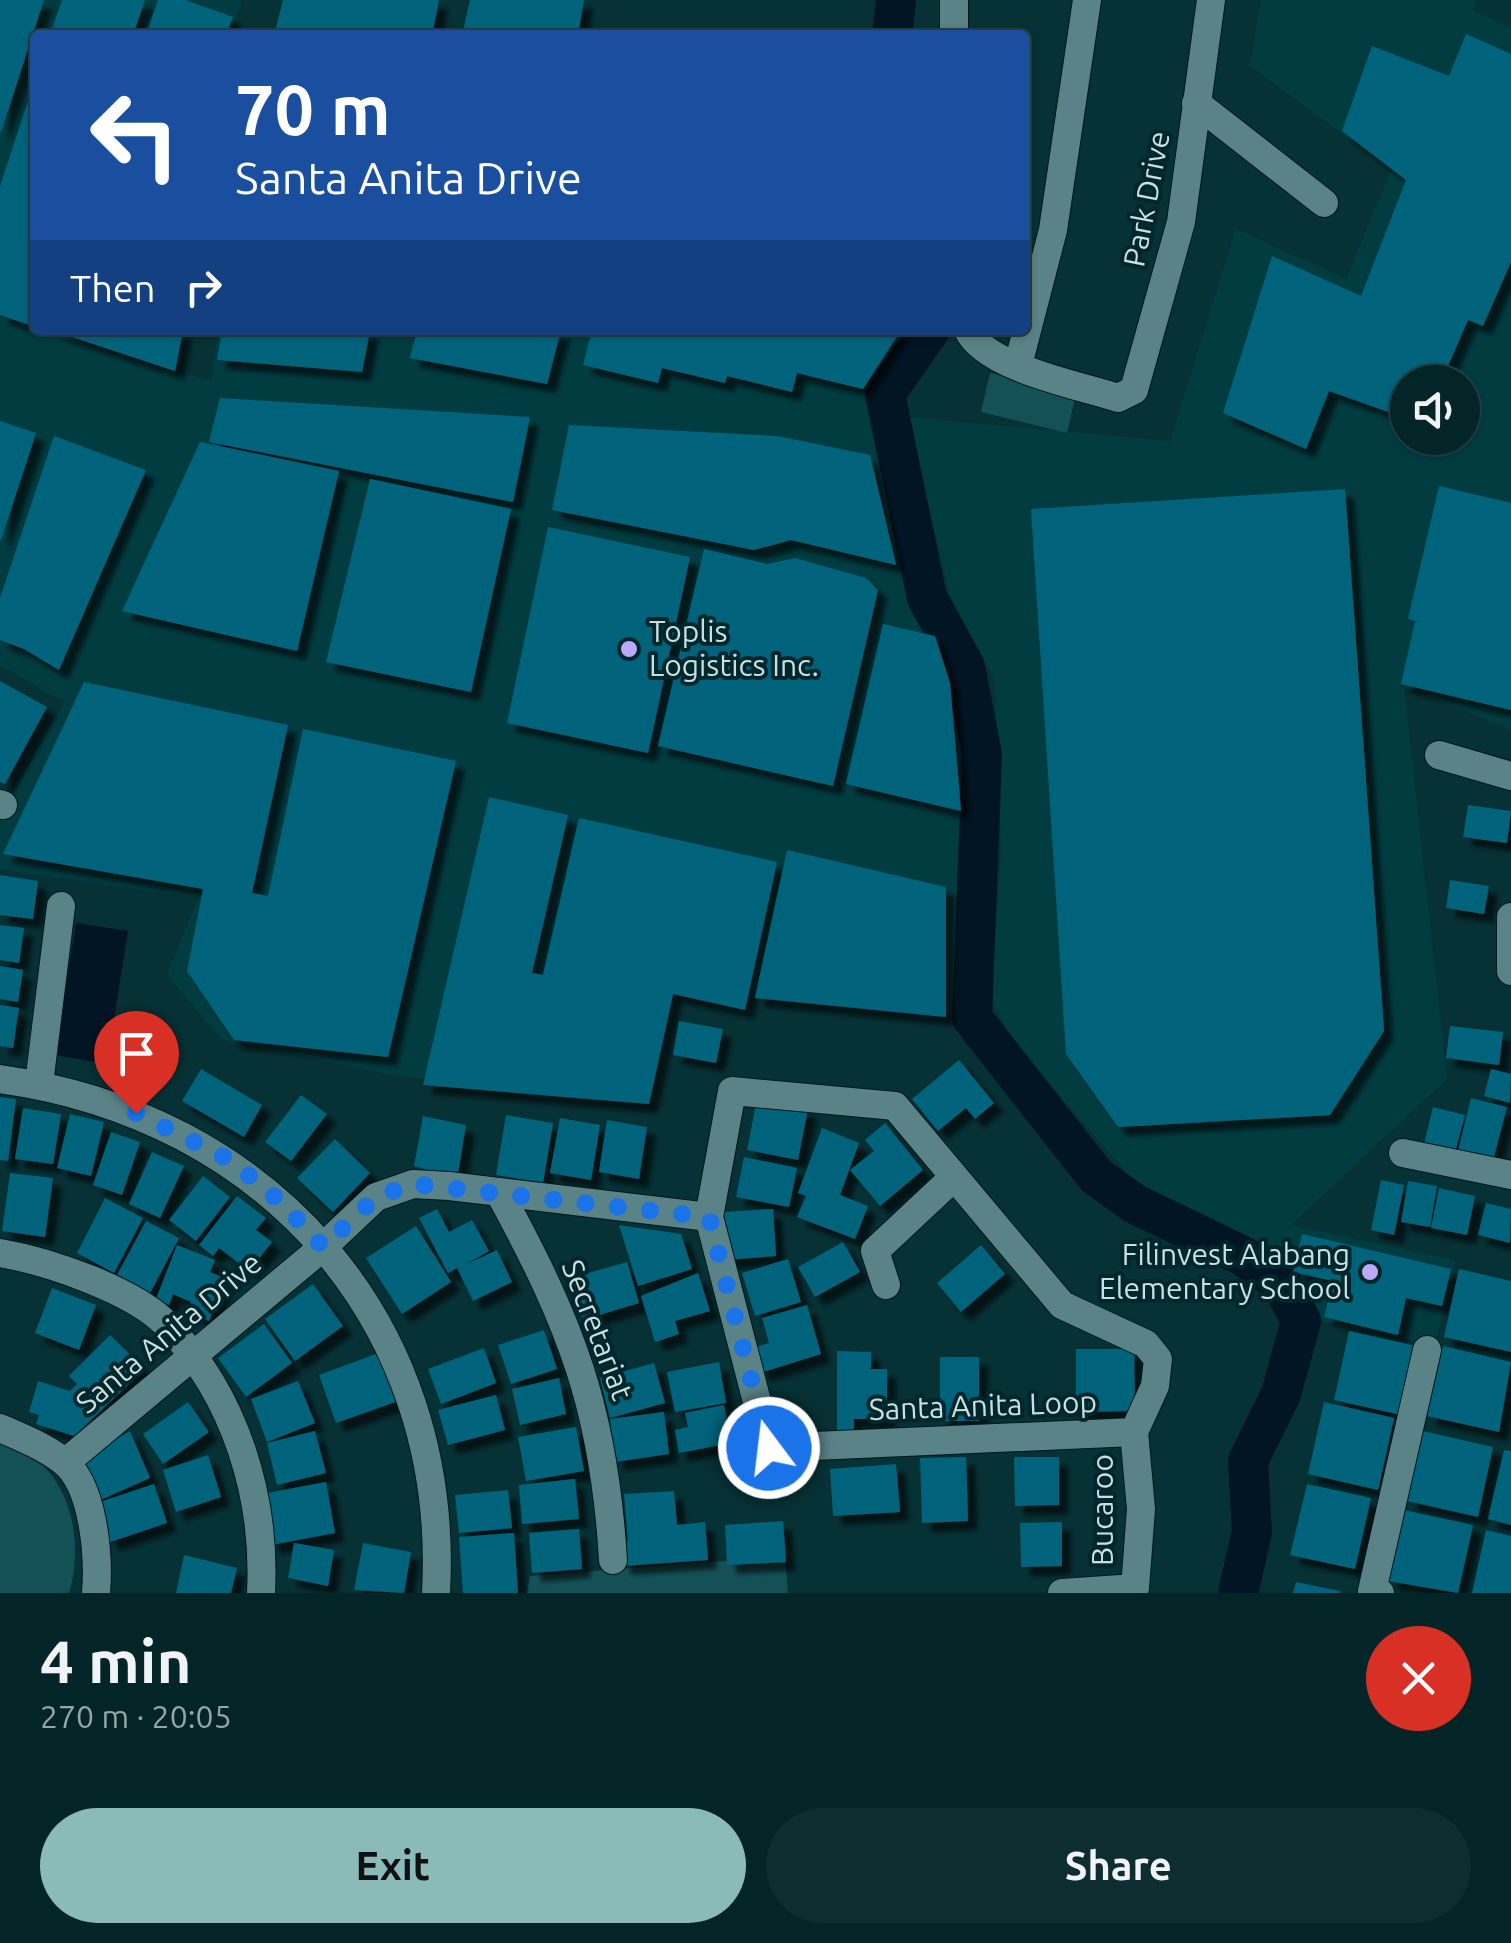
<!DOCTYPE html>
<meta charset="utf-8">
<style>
body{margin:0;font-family:Ubuntu,sans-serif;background:#0d2d30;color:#f1f3f6;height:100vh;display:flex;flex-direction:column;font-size:38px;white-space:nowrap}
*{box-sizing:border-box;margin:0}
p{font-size:32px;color:#97a5a8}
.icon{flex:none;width:55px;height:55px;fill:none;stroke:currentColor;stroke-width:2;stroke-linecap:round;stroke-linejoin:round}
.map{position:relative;height:1593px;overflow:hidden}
.side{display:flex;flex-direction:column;background:#042528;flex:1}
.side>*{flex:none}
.top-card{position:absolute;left:30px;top:30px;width:1000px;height:305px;border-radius:10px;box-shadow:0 2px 8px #0004,0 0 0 2px #254245;background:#1a4fa0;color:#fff;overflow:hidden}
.tools{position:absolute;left:1390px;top:365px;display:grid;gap:20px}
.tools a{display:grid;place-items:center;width:90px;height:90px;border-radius:50%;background:#042528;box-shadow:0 2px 8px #0004,0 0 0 2px #254245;font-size:50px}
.pin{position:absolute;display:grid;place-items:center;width:85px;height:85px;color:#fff;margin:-102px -42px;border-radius:50% 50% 50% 0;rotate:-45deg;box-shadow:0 0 10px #0007}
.pin .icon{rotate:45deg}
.me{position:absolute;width:110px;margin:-55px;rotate:345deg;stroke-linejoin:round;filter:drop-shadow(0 0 8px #0008)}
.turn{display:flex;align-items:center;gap:35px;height:210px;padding:0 40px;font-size:45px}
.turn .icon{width:130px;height:130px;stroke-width:2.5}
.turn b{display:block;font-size:70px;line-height:85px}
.then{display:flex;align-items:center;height:95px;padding:0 40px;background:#0003;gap:20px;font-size:38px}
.round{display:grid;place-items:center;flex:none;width:105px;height:105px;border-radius:52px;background:#0d2d30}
.headline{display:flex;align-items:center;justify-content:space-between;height:170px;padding:0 40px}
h1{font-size:60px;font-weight:700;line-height:75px}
.action{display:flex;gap:20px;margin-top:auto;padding:20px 40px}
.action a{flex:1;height:115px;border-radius:60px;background:#8bbbb9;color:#111;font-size:40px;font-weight:700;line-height:115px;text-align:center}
.action a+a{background:#0d2d30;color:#f1f3f6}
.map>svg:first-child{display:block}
</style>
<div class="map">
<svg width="1511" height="1593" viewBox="0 0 1511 1593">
<defs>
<filter id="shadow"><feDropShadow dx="9" dy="9" stdDeviation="2.5" flood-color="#0009"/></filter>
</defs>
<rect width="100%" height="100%" fill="#063135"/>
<!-- built -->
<g fill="#013c41" fill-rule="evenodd">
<polygon points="0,0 242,0 230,35 35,35 35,330 184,330 178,372 211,380 218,330 904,330 870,388 903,559 965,668 973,743 955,1008 677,994 650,1099 397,1076 222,1040 167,975 198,898 0,869 0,817 64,702 0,666"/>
<path d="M1261 0H1476L1473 10 1511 27V730L1404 686 1447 1079 1291 1225 1455 1260 1435 1345 1315 1320 1280 1260 1177 1216 1146 1195 1013 1042 991 999 1001 849 995 681 950 595 907 417 1170 441 1236 229 1346 279 1391 170 1250 66ZM1408 382H1462V438H1408Z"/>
</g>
<!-- green -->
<g fill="#145157">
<polygon points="990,373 1076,394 1067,433 981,412"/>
<path d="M0 1442C14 1450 38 1459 48 1471 76 1503 81 1555 69 1593H0Z"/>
<polygon points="785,1556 788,1593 527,1593 530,1576"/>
</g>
<!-- water -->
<polygon fill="#011524" points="76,923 128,931 107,1064 55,1055"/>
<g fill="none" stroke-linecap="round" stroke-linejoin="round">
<!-- river -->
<g stroke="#011524" stroke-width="40">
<polyline points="892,35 896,0"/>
<polyline points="930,330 885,394 927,598 965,667 982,755 972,1018 1096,1176 1135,1204 1243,1256 1282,1284 1301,1321 1281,1394 1248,1461 1252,1532 1238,1593"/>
</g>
</g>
<!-- building -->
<g fill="#04637b" filter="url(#shadow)">
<polygon points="0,0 44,0 1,132 0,131"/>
<polygon points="62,0 145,0 133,35 50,35"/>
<polygon points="158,0 185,0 233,17 226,35 146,35"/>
<polygon points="283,0 439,0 432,35 274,35"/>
<polygon points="470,0 584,0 578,35 462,35"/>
<polygon points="1466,34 1511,54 1511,262 1483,326 1468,320 1441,382 1408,382 1408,419 1329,391 1306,449 1223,413 1272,256 1361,296 1406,180 1342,131 1372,46 1449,76"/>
<polygon points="34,83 35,83 35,327 0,315 0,186"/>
<polygon points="51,330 183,330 175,371"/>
<polygon points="222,330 370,330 362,372 217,360"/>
<polygon points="417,330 561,330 547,384 410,358"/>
<polygon points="592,330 901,330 863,389 797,373 792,392 727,376 725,383 662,368 658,383 583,365"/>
<polygon points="220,398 530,417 513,502 209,442"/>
<polygon points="0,421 36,433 1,540 0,540"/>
<polygon points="569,425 777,436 870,455 896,565 791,540 754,550 552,510"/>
<polygon points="54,436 146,470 59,670 24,649 0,640 0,598"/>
<polygon points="200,442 339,471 297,651 122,611"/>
<polygon points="370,479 511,509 471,692 326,662"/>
<polygon points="1439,486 1511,503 1511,710 1401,684 1415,621 1408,619"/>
<polygon points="1345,489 1384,1031 1330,1115 1118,1127 1066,1054 1031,509"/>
<polygon points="548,527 690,557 648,753 507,723"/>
<polygon points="704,549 767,564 795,558 866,578 878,590 833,786 658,746"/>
<polygon points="883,624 935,636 950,683 961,811 846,784"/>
<polygon points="0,681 47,707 5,784 0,782"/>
<polygon points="84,682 288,725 252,893 268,896 303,729 456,761 388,1057 234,1040 187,971 203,889 3,854"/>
<polygon points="489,797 568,815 532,973 543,975 579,818 777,862 745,1010 673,994 649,1104 423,1085"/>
<polygon points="1468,805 1511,811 1507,843 1463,837"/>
<polygon points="787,850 946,887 946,1017 755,998"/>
<polygon points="0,875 38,881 33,919 0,915"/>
<polygon points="1450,880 1489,886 1484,914 1446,908"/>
<polygon points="0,925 24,928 19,963 0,960"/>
<polygon points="0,966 23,970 18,1002 0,999"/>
<polygon points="0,1005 19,1008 13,1048 0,1046"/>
<polygon points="679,1021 723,1029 716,1063 673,1055"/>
<polygon points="1450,1026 1503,1032 1499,1065 1446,1058"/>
<polygon points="959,1060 994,1103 975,1119 966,1108 938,1131 912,1099"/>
<polygon points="201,1069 262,1105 244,1137 182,1101"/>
<polygon points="1491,1069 1511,1074 1510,1103 1484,1096"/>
<polygon points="301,1095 327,1114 291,1161 265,1142"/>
<polygon points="0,1097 16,1099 8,1161 0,1160"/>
<polygon points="1471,1098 1507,1107 1492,1164 1457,1155"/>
<polygon points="757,1099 808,1109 798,1160 747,1150"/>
<polygon points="1433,1107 1465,1115 1454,1156 1423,1148"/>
<polygon points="23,1108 61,1114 53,1164 15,1159"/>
<polygon points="70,1114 104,1122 91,1176 57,1168"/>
<polygon points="506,1115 553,1123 543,1183 496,1175"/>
<polygon points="423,1116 466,1125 457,1179 414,1166"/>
<polygon points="560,1118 600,1125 591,1180 550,1173"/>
<polygon points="607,1120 647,1127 639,1179 599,1172"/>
<polygon points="885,1123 923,1170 880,1206 850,1170 874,1151 865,1140"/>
<polygon points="822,1128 859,1143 840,1195 868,1206 855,1239 797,1217 806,1196 798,1193"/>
<polygon points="111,1132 140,1142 122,1195 93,1185"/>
<polygon points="335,1139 370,1173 333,1212 297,1178"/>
<polygon points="152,1152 184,1166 160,1218 129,1204"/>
<polygon points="744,1157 797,1168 789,1207 736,1197"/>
<polygon points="10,1173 53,1178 45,1237 2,1231"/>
<polygon points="203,1176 230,1197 196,1241 169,1220"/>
<polygon points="1381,1180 1404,1185 1394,1235 1371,1230"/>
<polygon points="1408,1181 1437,1186 1430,1227 1401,1222"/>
<polygon points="1439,1188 1475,1196 1467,1235 1431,1228"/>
<polygon points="237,1196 266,1218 256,1230 272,1242 249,1271 219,1248 213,1256 199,1245"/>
<polygon points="105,1198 143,1218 114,1273 77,1253"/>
<polygon points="1486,1203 1511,1209 1510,1243 1478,1235"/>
<polygon points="437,1209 449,1232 472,1220 489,1251 465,1265 497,1250 512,1282 473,1301 457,1268 448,1273 419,1218"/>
<polygon points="773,1209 776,1256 726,1260 723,1212"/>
<polygon points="146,1221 179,1238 150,1293 117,1275"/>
<polygon points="619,1225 681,1234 692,1269 638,1286"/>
<polygon points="416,1226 451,1282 402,1314 366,1258"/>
<polygon points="1302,1234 1451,1269 1442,1306 1406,1298 1398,1335 1324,1317 1333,1281 1293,1272"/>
<polygon points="843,1242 860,1272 815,1297 798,1267"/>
<polygon points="177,1245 215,1260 210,1272 226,1279 209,1321 188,1312 191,1302 173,1294 169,1305 156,1299"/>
<polygon points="981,1245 1005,1274 961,1312 937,1283"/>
<polygon points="788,1259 801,1302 755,1316 742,1273"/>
<polygon points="627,1262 639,1303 583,1320 571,1278"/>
<polygon points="1459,1269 1511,1281 1511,1352 1444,1337"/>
<polygon points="698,1273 710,1311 675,1321 679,1334 655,1342 641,1296"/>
<polygon points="313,1284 343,1326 295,1361 265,1319"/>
<polygon points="52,1288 96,1305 79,1350 35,1333"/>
<polygon points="807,1305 821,1354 760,1373 753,1348 769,1343 762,1318"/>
<polygon points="264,1324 292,1363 246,1397 218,1358"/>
<polygon points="544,1330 557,1369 511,1384 498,1345"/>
<polygon points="1349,1331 1416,1346 1401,1415 1334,1400"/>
<polygon points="110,1335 145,1369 74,1436 36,1424 39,1415 29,1412 38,1381 70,1391 77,1384 69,1376"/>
<polygon points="1443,1346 1511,1362 1499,1432 1427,1416"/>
<polygon points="484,1348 496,1383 441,1404 428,1369"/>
<polygon points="1076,1349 1134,1349 1135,1411 1076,1412"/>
<polygon points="837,1351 871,1352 871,1369 887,1369 887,1419 854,1419 854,1432 837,1432"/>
<polygon points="381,1352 398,1401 336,1423 319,1375"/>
<rect x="940" y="1357" width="39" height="64"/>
<polygon points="719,1362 726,1403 675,1412 667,1372"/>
<polygon points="654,1363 665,1403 610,1418 600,1378"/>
<polygon points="559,1378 566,1414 520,1425 512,1389"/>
<polygon points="298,1381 315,1423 267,1442 251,1399"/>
<polygon points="496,1395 505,1430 448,1445 438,1410"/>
<polygon points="188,1402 209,1432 163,1464 143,1434"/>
<polygon points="1324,1402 1394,1418 1378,1490 1308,1474"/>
<polygon points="724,1405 731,1443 679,1453 675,1430 688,1427 685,1413"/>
<polygon points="664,1412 669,1454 615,1462 610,1419"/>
<polygon points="576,1427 584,1471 526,1481 518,1437"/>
<polygon points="130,1431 150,1478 98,1501 80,1460"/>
<polygon points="315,1431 326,1473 277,1485 267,1443"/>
<polygon points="1423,1431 1493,1447 1478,1517 1407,1501"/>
<polygon points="1504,1450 1511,1451 1511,1525 1488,1519"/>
<polygon points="208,1455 221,1497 176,1512 163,1470"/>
<polygon points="966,1457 968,1521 922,1523 920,1458"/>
<polygon points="1014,1457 1059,1457 1059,1505 1015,1506"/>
<polygon points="896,1464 900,1512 833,1516 830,1469"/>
<polygon points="575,1479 579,1519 522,1524 519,1485"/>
<polygon points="326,1482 335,1533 271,1545 262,1494"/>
<polygon points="154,1484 167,1523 110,1542 97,1503"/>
<polygon points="1307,1484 1371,1498 1355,1569 1290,1555"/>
<polygon points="508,1490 512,1528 459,1533 455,1495"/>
<polygon points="674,1491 677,1525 705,1522 708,1560 622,1566 620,1542 628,1541 624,1494"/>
<polygon points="1404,1510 1473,1525 1458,1593 1388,1581"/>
<polygon points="783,1521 786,1562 727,1565 725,1525"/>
<polygon points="1062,1522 1062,1566 1021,1567 1020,1523"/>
<polygon points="579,1529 582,1569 532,1573 529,1533"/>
<polygon points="1486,1530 1511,1536 1511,1593 1472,1593"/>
<polygon points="514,1533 518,1593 463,1593 459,1537"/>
<polygon points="294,1543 334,1550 328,1586 288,1578"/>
<polygon points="363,1543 411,1552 404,1593 354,1590"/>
<polygon points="184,1555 237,1568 231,1593 176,1593"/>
<polygon points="1296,1582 1340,1591 1340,1593 1293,1593"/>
</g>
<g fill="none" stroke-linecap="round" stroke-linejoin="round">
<!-- minor casing -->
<g stroke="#00181b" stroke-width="30">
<g id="minor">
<polyline points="954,35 954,0"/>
<polyline points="1196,103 1324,203"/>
<path d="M968 330C986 368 1079 385 1118 398L1134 390 1181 222 1211 0"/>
<polyline points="1018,365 1053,230 1087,0"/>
<polyline points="1439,755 1511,776"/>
<polyline points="0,804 3,805"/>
<polyline points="1511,917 1511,971"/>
<path d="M0 1079C267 1116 451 1321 436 1593"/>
<polyline points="39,1084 61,906"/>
<polygon points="732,1091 895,1106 1062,1305 1146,1344 1158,1359 1155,1386 1134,1432 769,1448 709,1217"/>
<polyline points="1403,1153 1511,1175"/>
<path d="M499 1192C571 1324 604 1408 613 1560"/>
<path d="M0 1253C47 1261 134 1290 167 1325 236 1397 266 1497 261 1593"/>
<polyline points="886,1285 875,1251 954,1177"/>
<path d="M0 1428C21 1437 45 1447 63 1461 94 1485 99 1557 96 1593"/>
<polyline points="66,1462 323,1247 376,1197 413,1184 449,1186 709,1217"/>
<polyline points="1062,1593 1135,1588 1141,1509 1134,1432"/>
<polyline points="1380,1593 1372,1591 1427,1350"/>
</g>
</g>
<!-- minor -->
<use href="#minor" stroke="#5a8387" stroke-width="28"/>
</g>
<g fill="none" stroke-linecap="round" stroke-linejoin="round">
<!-- route -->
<polyline stroke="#1a73e8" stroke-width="18" stroke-dasharray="0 32.4" points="136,1113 230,1160 282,1203 323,1247 376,1197 413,1184 709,1217 769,1448"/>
</g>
<!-- markers -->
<g fill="#bcaaf6" stroke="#00272b" stroke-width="4">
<circle cx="629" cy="649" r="10"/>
<circle cx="1370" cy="1272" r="10"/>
</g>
<g text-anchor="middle" stroke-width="8" stroke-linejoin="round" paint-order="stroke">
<!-- street labels -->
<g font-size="30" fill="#cadfe1" stroke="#00272b">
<text transform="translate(1147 199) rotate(-79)" y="10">Park Drive</text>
<text transform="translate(597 1330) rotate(69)" y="10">Secretariat</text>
<text transform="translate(169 1333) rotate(-40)" y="10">Santa Anita Drive</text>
<text transform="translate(983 1406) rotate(-2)" y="10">Santa Anita Loop</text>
<text transform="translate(1103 1510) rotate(-90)" y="10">Bucaroo</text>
</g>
<!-- poi labels -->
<g font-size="30" fill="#cadfe1" stroke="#00272b" text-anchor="start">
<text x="649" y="642">Toplis<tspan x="649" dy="34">Logistics Inc.</tspan></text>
<text x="1350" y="1265" text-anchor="end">Filinvest Alabang<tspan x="1350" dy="34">Elementary School</tspan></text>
</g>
</g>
</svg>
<div class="tools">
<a><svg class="icon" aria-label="sound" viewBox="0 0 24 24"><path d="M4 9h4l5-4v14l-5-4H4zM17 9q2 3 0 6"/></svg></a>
</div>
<div class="pin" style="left:136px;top:1113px;background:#d93025"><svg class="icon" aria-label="arrive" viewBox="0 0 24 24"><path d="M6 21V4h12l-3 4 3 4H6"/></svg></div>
<svg class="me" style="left:769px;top:1448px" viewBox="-20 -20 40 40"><circle r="17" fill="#1a73e8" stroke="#fff" stroke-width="3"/><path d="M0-11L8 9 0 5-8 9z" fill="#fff"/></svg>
<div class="top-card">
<div class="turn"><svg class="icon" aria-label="left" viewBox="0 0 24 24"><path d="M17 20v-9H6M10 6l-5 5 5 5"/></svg><div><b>70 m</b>Santa Anita Drive</div></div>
<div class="then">Then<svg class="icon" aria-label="right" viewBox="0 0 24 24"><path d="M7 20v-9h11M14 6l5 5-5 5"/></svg></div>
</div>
</div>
<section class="side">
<div class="headline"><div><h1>4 min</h1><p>270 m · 20:05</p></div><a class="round" style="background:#d93025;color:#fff"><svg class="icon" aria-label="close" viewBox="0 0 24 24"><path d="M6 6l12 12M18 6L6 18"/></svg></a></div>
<div class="action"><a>Exit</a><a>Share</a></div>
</section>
